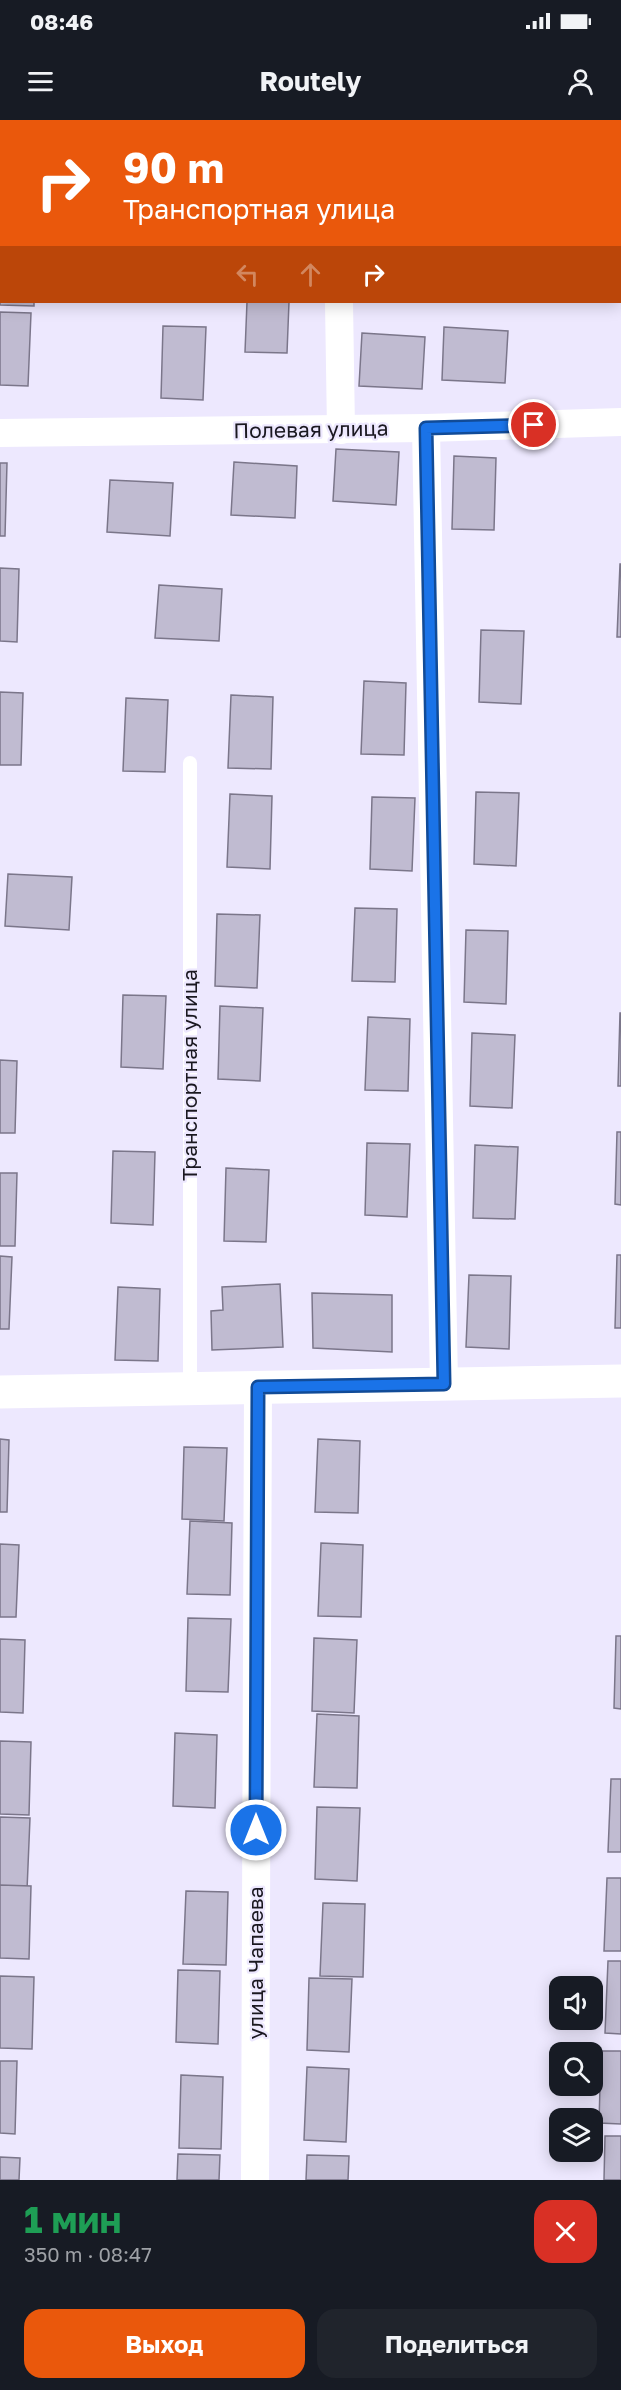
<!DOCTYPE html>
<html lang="ru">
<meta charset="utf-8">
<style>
body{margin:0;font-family:"Golos Text",sans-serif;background:#20242c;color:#f1f3f6;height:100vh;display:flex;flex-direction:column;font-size:22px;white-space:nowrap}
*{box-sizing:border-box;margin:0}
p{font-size:20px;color:#9ea1a6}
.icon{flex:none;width:33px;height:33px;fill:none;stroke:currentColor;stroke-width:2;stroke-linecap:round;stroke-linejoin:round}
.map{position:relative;height:2060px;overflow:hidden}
.side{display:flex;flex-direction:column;background:#171b24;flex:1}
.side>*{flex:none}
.top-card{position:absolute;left:0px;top:0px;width:621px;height:183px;box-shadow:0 3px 15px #0003;background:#ea580c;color:#fff;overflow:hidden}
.fabs{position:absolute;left:549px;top:1856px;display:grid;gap:12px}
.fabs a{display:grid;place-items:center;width:54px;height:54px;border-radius:12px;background:#171b24;box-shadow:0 3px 15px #0003;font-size:30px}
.pin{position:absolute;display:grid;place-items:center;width:51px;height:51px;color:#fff;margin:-26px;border:3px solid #fff;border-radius:50%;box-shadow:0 2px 6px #0007}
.me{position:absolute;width:66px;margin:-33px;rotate:0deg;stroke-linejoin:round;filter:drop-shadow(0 0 4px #0008)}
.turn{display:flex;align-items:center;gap:21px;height:126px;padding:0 24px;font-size:27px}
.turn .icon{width:78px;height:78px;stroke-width:2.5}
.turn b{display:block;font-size:42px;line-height:51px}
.lanes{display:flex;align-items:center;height:57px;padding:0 24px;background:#0003;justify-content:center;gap:30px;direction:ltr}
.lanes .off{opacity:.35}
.round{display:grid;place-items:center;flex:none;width:63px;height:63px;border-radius:18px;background:#20242c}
.head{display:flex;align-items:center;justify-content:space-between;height:102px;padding:0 24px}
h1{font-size:36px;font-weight:700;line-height:45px;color:#1e9e55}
.button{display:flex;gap:12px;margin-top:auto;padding:12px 24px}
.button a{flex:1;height:69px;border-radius:18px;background:#ea580c;color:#fff;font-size:24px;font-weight:700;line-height:69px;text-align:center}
.button a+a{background:#20242c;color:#f1f3f6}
.status{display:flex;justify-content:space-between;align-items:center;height:42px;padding:0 30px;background:#171b24;direction:ltr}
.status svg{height:16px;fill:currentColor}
header{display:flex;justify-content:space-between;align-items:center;height:78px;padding:0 24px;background:#171b24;font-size:27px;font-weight:700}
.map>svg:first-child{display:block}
</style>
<div class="status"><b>08:46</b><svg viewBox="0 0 49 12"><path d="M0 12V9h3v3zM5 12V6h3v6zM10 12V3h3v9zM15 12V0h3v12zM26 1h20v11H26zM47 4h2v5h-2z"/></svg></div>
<header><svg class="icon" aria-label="menu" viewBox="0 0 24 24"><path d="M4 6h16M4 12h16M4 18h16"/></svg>Routely<svg class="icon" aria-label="person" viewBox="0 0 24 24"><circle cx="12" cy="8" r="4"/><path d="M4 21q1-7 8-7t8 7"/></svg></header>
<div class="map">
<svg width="621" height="2060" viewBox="0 0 621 2060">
<rect width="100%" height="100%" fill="#ede8fe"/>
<!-- building -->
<g fill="#c0bbd1" stroke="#7b768a" stroke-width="1.5">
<polygon points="0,0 17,0 2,2 2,67"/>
<polygon points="0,112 2,182 34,182 34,186 0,185"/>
<polygon points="247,182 289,182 287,233 245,232"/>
<polygon points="0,192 31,193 28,266 0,265"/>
<polygon points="163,206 206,207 203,280 161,278"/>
<polygon points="444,207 508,211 505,263 442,260"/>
<polygon points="362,213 425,217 422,269 359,266"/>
<polygon points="336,329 399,332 396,385 333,381"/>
<polygon points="454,336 496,338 494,410 452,409"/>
<polygon points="234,342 297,346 295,398 231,395"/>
<polygon points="0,343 7,343 5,416 0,416"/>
<polygon points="110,360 173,363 170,416 107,412"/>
<polygon points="620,444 621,444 621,517 617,517"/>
<polygon points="0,448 19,449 17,522 0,521"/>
<polygon points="159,465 222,469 219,521 155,518"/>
<polygon points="481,510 524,511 521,584 479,582"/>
<polygon points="364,561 406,563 404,635 361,634"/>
<polygon points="0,572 23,573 21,645 0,645"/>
<polygon points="231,575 273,577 271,649 228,648"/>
<polygon points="126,578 168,580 165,652 123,651"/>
<polygon points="476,672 519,673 516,746 474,744"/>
<polygon points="230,674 272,676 270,749 227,747"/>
<polygon points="372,677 415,678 412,751 370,749"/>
<polygon points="8,754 72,757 69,810 5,806"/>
<polygon points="355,788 397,789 395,862 352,861"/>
<polygon points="217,794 260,795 257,868 215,866"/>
<polygon points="466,810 508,811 506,884 464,882"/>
<polygon points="123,875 166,876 163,949 121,947"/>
<polygon points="220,886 263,888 260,961 218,959"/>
<polygon points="620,893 621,893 621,966 618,966"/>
<polygon points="368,897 410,899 408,971 365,970"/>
<polygon points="472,913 515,915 512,988 470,986"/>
<polygon points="0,940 17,941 15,1013 0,1013"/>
<polygon points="617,1012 621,1012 621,1085 615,1084"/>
<polygon points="367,1023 410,1024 407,1097 365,1095"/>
<polygon points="475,1025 518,1027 515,1099 473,1098"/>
<polygon points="113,1031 155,1032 153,1105 111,1103"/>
<polygon points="226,1048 269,1050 266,1122 224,1121"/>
<polygon points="0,1053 17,1053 15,1126 0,1126"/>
<polygon points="617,1135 621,1135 621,1208 615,1208"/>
<polygon points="0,1136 12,1137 9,1209 0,1209"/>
<polygon points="469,1155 511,1156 509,1229 466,1227"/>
<polygon points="280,1164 283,1227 212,1230 211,1191 223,1190 222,1167"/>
<polygon points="118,1167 160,1169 158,1241 115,1240"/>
<polygon points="312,1173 392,1175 392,1232 313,1228"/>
<polygon points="0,1319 9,1320 7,1392 0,1392"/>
<polygon points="318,1319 360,1321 358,1393 315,1392"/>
<polygon points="184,1327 227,1328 224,1401 182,1399"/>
<polygon points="190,1401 232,1403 230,1475 187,1474"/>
<polygon points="321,1423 363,1425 361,1497 318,1496"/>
<polygon points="0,1424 19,1425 16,1497 0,1497"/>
<polygon points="188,1498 231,1499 228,1572 186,1571"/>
<polygon points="616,1516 621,1516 621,1589 614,1588"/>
<polygon points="314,1518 357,1520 354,1593 312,1591"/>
<polygon points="0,1519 25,1520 23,1593 0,1592"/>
<polygon points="317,1594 359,1596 357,1668 314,1667"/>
<polygon points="175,1613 217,1615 215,1688 173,1686"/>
<polygon points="0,1621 31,1622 29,1695 0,1694"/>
<polygon points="611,1659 621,1659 621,1732 608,1732"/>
<polygon points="317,1687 360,1688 357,1761 315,1759"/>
<polygon points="0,1697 30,1698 27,1770 0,1769"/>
<polygon points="607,1758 621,1758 621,1831 604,1831"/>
<polygon points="0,1765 31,1766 29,1839 0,1838"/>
<polygon points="186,1771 228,1772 226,1845 183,1844"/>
<polygon points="323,1783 365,1784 363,1857 320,1856"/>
<polygon points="608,1841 621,1841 621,1914 605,1913"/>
<polygon points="178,1850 220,1851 218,1924 176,1922"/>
<polygon points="0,1856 34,1857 32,1929 0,1928"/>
<polygon points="309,1858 352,1859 349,1932 307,1930"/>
<polygon points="601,1931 621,1931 621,2004 599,2003"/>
<polygon points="0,1941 17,1941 15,2014 0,2013"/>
<polygon points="307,1947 349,1949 346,2022 304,2020"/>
<polygon points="181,1955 223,1957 221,2029 179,2028"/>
<polygon points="605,2016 621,2016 621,2060 604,2060"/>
<polygon points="178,2034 220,2035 219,2060 177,2060"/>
<polygon points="307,2035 349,2036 348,2060 306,2060"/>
<polygon points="0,2037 20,2038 19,2060 0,2060"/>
</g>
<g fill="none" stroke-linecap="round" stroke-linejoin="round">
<!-- service -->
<polyline stroke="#fff" stroke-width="14" points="190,643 190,1268"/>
<!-- minor -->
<g stroke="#fff" stroke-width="28">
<polyline points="336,0 336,2"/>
<polyline points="339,182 341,310"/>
<polyline points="426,308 444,1264"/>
<polyline points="0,313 426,308 621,302"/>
<polyline points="255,2060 258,1267"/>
</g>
<!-- tertiary -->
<polyline stroke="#fff" stroke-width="33" points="0,1272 621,1261"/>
</g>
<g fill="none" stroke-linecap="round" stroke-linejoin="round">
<!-- route casing -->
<g stroke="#114b97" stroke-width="15">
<polyline id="route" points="256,1710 258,1267 444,1264 426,308 534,305"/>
</g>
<!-- route -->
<use href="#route" stroke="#1a73e8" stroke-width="10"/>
</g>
<g text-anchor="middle" stroke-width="4.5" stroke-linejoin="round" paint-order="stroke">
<!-- street labels -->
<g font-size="21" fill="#1a1820" stroke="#ede8fe">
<text transform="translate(311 310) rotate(-1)" y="7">Полевая улица</text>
<text transform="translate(190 955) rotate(-90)" y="7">Транспортная улица</text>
<text transform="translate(256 1843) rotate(-90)" y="7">улица Чапаева</text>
</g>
</g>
</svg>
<div class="fabs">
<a><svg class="icon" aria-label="sound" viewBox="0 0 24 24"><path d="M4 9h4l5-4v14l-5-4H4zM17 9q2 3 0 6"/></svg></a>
<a><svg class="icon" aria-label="search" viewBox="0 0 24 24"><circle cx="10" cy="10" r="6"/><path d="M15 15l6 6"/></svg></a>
<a><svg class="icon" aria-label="layers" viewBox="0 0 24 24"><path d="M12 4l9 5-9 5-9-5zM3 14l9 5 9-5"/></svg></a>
</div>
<div class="pin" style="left:534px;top:305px;background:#d93025"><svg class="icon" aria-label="arrive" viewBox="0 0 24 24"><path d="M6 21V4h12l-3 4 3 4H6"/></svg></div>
<svg class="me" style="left:256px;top:1710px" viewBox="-20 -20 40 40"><circle r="17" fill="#1a73e8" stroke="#fff" stroke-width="3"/><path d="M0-11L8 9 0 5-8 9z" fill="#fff"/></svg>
<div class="top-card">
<div class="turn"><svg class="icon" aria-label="right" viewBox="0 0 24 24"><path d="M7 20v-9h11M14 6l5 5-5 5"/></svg><div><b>90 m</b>Транспортная улица</div></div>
<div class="lanes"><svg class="icon off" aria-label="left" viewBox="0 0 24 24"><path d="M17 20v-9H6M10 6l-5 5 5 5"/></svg><svg class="icon off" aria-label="ahead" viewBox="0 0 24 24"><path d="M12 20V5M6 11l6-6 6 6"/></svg><svg class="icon" aria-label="right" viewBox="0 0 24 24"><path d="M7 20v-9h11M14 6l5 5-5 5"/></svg></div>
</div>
</div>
<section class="side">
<div class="head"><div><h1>1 мин</h1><p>350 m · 08:47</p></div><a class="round" style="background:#d93025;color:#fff"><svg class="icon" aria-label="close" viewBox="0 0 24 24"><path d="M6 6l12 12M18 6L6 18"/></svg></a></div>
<div class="button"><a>Выход</a><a>Поделиться</a></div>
</section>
